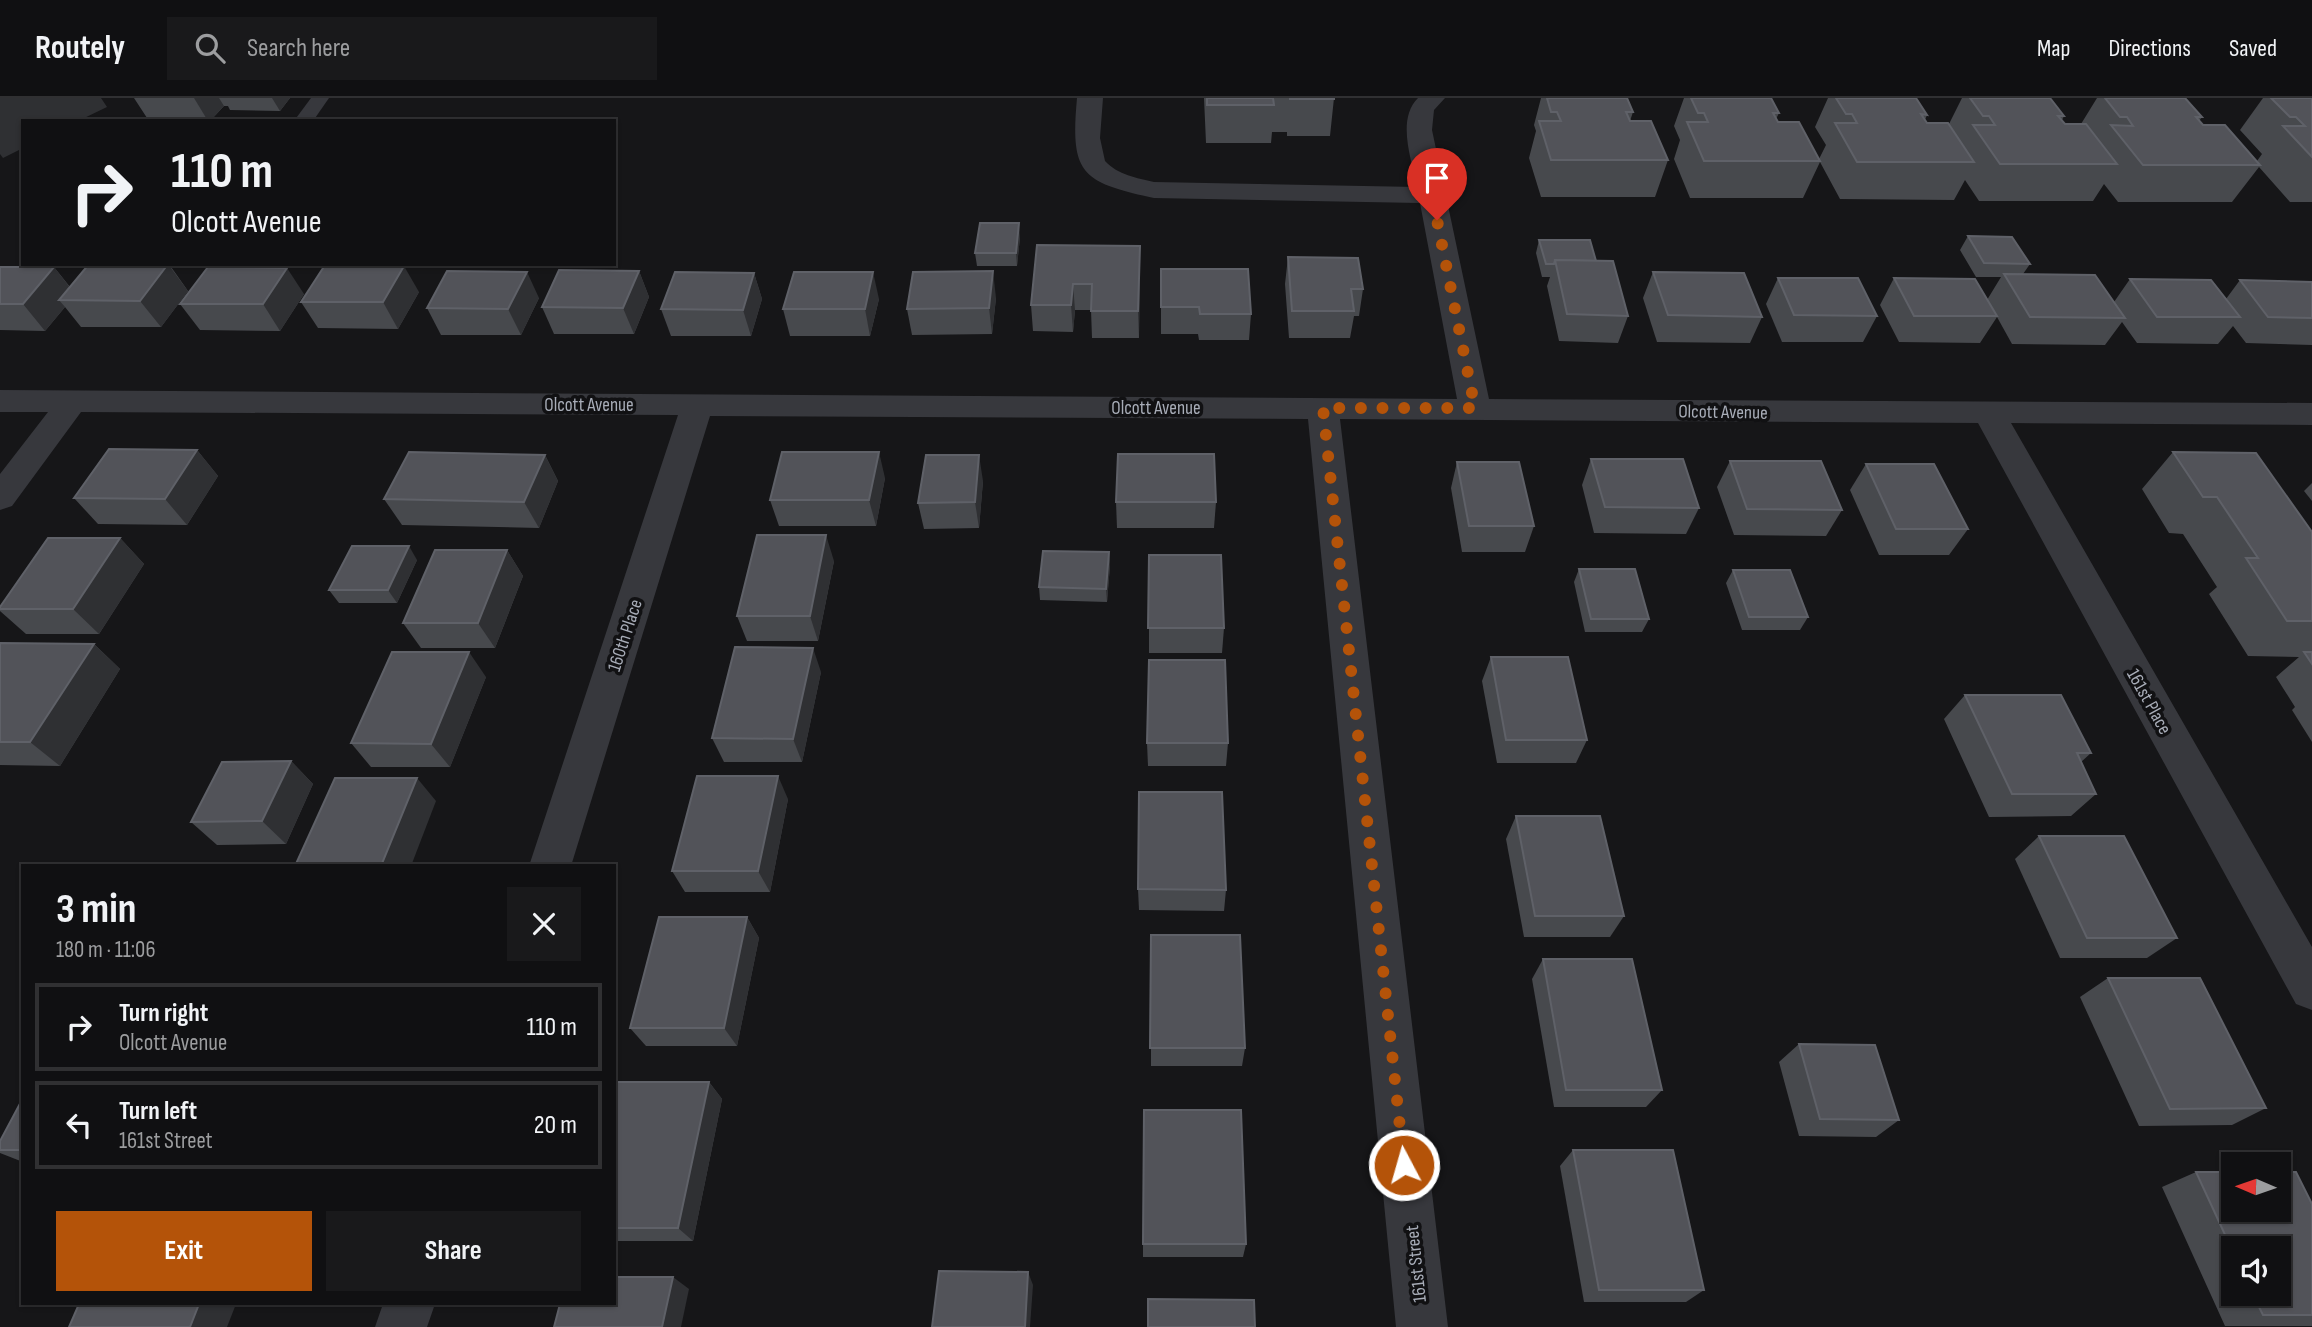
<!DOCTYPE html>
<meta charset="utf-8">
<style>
body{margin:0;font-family:"Sofia Sans Condensed",sans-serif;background:#19191b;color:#f1f3f6;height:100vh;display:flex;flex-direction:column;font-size:26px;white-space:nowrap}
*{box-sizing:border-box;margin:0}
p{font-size:23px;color:#9c9d9f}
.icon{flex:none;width:38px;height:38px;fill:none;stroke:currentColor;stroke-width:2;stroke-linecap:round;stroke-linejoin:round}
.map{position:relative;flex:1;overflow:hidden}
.side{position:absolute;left:21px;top:766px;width:595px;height:441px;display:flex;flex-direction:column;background:#101012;border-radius:0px;box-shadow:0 2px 5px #0004,0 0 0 2px #303032}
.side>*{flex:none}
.top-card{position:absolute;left:21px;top:21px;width:595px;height:147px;border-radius:0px;box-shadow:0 2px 5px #0004,0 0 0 2px #303032;background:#101012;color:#f1f3f6;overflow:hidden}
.needle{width:46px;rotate:272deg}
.tools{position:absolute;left:2221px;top:1054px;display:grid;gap:14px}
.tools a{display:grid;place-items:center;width:70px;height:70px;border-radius:0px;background:#101012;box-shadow:0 2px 5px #0004,0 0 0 2px #303032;font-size:35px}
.pin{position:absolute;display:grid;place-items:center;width:60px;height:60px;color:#fff;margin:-72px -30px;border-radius:50% 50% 50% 0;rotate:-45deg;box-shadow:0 0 7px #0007}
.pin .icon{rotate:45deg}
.me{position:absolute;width:77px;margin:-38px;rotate:354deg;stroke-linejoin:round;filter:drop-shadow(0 0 5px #0008)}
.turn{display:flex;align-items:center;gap:24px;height:147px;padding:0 35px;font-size:32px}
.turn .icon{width:91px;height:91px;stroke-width:2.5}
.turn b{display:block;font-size:49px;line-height:60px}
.round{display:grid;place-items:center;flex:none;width:74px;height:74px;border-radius:0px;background:#19191b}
.overview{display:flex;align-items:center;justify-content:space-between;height:119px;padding:0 35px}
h1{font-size:42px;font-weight:700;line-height:52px}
.action{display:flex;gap:14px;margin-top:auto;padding:14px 35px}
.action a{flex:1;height:80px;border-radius:0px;background:#b45309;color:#fff;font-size:28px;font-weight:700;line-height:80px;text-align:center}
.action a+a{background:#19191b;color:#f1f3f6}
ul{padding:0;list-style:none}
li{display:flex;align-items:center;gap:21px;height:88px;margin:0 14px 10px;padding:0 21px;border:4px solid #303032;border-radius:0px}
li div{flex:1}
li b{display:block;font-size:26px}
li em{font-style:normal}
header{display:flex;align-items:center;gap:42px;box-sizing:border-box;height:98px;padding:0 35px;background:#101012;border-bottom:2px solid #303032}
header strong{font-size:33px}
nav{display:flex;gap:38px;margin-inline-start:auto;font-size:24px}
.search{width:490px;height:63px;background:#19191b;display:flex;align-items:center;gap:18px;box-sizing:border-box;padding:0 24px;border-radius:0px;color:#9c9d9f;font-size:26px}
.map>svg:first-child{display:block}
</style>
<header>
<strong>Routely</strong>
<div class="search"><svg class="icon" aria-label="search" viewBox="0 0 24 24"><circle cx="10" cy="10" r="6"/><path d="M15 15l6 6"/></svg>Search here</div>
<nav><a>Map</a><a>Directions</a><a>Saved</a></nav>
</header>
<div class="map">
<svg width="2312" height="1229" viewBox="0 0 2312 1229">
<rect width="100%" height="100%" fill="#161618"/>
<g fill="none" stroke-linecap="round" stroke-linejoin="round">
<!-- lane -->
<polygon fill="#37383d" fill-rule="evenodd" points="311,0 329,0 313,23 294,23"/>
<!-- street -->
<g fill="#37383d" fill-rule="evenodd">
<path d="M1077 0H1103L1100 40 1105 63C1118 77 1137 80 1154 84L1417 89C1412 62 1396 22 1418 0H1445L1434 12 1432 32 1489 301 2312 305V327L2011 325 2312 849V912L2296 906 1978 325 1340 321 1448 1229H1396L1308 321 710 318 571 768H529L678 317 81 314 12 408 0 412V376L48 314H0V292L1457 301 1420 105 1154 100C1081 84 1070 76 1077 0Z"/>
<polygon points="383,1206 435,1206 427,1229 375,1229"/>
</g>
</g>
<!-- wall -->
<g fill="#47494d" fill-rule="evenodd">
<polygon points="134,0 290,0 280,13 230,12 228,8 224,8 210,23 149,23"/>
<polygon points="1204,0 1334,0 1330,38 1287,38 1287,34 1272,34 1271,45 1206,45"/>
<polygon points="1541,0 1627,0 1633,14 1630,23 1668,62 1655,99 1541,99 1529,60 1536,33 1534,27"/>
<polygon points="1684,0 1771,0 1779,15 1776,21 1778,24 1819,61 1826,47 1815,29 1828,0 1916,0 1927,17 1925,22 1927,25 1949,26 1962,0 2050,0 2064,18 2062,22 2065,26 2081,26 2097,0 2185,0 2202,19 2199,23 2203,27 2257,63 2262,56 2240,32 2263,0 2312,0 2312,104 2290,104 2259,69 2232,104 2118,104 2104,86 2093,103 1979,103 1965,82 1954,102 1840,101 1820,64 1803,100 1690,100 1674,61 1680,42 1674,28"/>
<polygon points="1968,138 2030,166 2023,176 2114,204 2130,181 2226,201 2240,182 2312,184 2312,247 2246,245 2233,228 2218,246 2137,245 2122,224 2105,247 2012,246 1997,219 1980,245 1899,244 1880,207 1894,180 1987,202 2001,179 1976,179 1960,152"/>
<polygon points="1020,139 1017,168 977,168 975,155"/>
<polygon points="1539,142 1596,163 1628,218 1618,245 1559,243 1547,188 1550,179 1542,179 1536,155"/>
<polygon points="1140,148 1139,240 1092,240 1091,212 1075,212 1073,234 1033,233 1031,207"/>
<polygon points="1288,159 1363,191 1359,218 1354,218 1350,240 1289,240 1285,186"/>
<polygon points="169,166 188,193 161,229 81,229 65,209 45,233 0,232 0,169 54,169 70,189"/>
<polygon points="1161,171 1251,216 1249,242 1199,242 1198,236 1161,236"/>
<polygon points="639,173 649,199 634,236 554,236 542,209"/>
<polygon points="1653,174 1762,219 1750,245 1657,244 1643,200"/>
<polygon points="754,175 762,201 751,238 671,238 661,211"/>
<polygon points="1778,180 1877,218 1863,244 1782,244 1766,206"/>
<polygon points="419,194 398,231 318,230 301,204"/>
<polygon points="304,196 280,233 200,232 180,206"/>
<polygon points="539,200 521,237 441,237 427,210"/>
<polygon points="996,200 992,236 912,237 907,211"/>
<polygon points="879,201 870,238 790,238 783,211"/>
<polygon points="197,352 218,378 187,427 98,426 74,400"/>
<polygon points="2173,354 2312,434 2312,644 2292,612 2295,609 2276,579 2299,559 2248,558 2209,496 2217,489 2183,436 2169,435 2142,391"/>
<polygon points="545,357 558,383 539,430 402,427 384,401"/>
<polygon points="1591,361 1699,410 1686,436 1594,435 1582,387"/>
<polygon points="1730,363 1842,412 1826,438 1734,437 1717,389"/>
<polygon points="1457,364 1534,428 1525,454 1462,454 1451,390"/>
<polygon points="1866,366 1968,431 1949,457 1879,457 1850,392"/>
<polygon points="885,380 876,428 779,428 770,402"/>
<polygon points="983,383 979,430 924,431 918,405"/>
<polygon points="2312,385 2312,403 2304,393"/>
<polygon points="1116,404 1216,404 1214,430 1117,430"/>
<polygon points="120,440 144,466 99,536 26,536 0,513 0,509"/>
<polygon points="507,452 523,478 495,550 421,550 403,525"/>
<polygon points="1109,454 1110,467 1107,504 1040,502 1039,489"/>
<polygon points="1149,457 1224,530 1222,555 1149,555"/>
<polygon points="417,462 397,505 339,505 329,492"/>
<polygon points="834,463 818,543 747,543 737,518"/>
<polygon points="1579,471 1649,521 1642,534 1585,534 1574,484"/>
<polygon points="1733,472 1808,519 1800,532 1742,532 1726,485"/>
<polygon points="0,545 94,546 120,571 60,668 0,667"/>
<polygon points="1491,559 1587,642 1576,665 1497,665 1482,583"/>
<polygon points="821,574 802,664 724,664 712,640"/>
<polygon points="486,579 450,669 371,669 351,645"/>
<polygon points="1965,597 2091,655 2081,664 2096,696 2071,718 1989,719 1944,621"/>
<polygon points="1147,645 1228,645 1226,668 1148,668"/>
<polygon points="291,663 313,686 286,746 217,747 191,724"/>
<polygon points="788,701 770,794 685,794 672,773"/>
<polygon points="1516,718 1624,818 1610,839 1524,839 1506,741"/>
<polygon points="2039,738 2177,840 2147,860 2060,860 2015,761"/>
<polygon points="1138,791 1226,792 1224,813 1139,812"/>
<polygon points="747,819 759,840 737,948 646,948 630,930"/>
<polygon points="1151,837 1245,950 1242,968 1151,968"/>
<polygon points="1543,861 1662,992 1646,1009 1554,1009 1532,881"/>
<polygon points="2108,880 2266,1010 2232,1027 2139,1028 2080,899"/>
<polygon points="1799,946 1899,1022 1876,1039 1799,1038 1779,964"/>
<polygon points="614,984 709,984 722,1001 693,1143 614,1143"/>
<polygon points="23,1000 23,1064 0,1055 0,1043"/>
<polygon points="1573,1052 1704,1192 1686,1204 1584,1204 1560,1068"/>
<path d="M2196 1074 2312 1106V1228H2225L2162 1089ZM2233 1150 2278 1195H2233Z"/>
<polygon points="1143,1146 1246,1146 1243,1159 1143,1159"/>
</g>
<!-- shaded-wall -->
<g fill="#2f3033">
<polygon points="0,0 101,0 107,9 78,23 23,23 23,50 3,60 0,56"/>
<polygon points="194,0 219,0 224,8 210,23 208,23"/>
<polygon points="272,0 290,0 280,13"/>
<polygon points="1019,125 1020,139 1017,168 1016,155"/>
<polygon points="1140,148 1140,174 1139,240 1138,213"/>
<polygon points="168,166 188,193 161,229 140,203"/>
<polygon points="404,168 419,194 398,231 383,204"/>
<polygon points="54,169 75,196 59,202 65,209 45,233 23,206"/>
<polygon points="287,170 304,196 280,233 263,206"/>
<polygon points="639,173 649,199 634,236 623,210"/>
<polygon points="993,173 996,200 992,236 989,210"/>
<polygon points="527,174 539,200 521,237 508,211"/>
<polygon points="873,174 879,201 870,238 865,211"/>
<polygon points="754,175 762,201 751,238 743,212"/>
<polygon points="1073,186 1075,212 1073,234 1071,207"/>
<polygon points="197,352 218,378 187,427 165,401"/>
<polygon points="879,354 885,380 876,428 869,402"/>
<polygon points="545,357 558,383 539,430 524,404"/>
<polygon points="979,357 983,383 979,430 975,404"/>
<polygon points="826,437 834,463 818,543 810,518"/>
<polygon points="120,440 144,466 99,536 73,511"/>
<polygon points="409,448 417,462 397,505 388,492"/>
<polygon points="507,452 523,478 495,550 478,525"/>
<polygon points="1109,454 1110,467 1107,504 1106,491"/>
<polygon points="94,546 120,571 60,668 30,644"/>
<polygon points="813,550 821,574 802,664 793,641"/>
<polygon points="469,554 486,579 450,669 431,646"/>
<polygon points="291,663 313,686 286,746 262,723"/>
<polygon points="778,678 788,701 770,794 758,773"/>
<polygon points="417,680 436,703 411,768 381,768"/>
<polygon points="747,819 759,840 737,948 724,930"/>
<polygon points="709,984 722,1001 693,1143 678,1130"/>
<polygon points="1028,1174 1033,1187 1030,1229 1025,1229"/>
<polygon points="673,1179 689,1191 681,1229 662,1229"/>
<polygon points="199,1206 236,1206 227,1229 190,1229"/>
</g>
<!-- building -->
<g fill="#525359" stroke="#5f6168" stroke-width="2">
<polygon points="1207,0 1273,0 1274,7 1207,7"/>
<rect x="1290" y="0" width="44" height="1"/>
<polygon points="1547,0 1627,0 1633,14 1626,14 1630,23 1651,23 1668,62 1551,62 1539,23 1561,23 1557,14 1551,14"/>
<polygon points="1691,0 1771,0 1779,15 1773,15 1778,24 1799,24 1820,63 1704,63 1687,24 1708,24 1704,15 1698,15"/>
<polygon points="1836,0 1916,0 1927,17 1921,16 1927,25 1948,25 1974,64 1857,64 1835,25 1857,25 1852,16 1846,16"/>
<polygon points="1970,0 2050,0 2064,18 2058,18 2065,26 2086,26 2117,66 2000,66 1973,27 1995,27 1989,18 1983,18"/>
<polygon points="2105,0 2185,0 2202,19 2196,19 2203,27 2225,27 2260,67 2143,67 2111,27 2133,28 2127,19 2120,19"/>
<polygon points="2271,0 2312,0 2312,59 2283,28 2305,28 2296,19 2290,19"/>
<polygon points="980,125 1019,125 1016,155 975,155"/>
<polygon points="1968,138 2012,139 2030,166 1984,165"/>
<polygon points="1539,142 1590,142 1596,163 1555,162 1554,166 1546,166"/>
<polygon points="1037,147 1140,148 1138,213 1091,213 1092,186 1073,186 1071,207 1031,207"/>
<polygon points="1288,159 1358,160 1363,191 1351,191 1354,213 1292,213"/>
<polygon points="1555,162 1613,163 1628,218 1567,216"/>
<polygon points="89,166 168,166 140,203 59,202"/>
<polygon points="325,167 404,168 383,204 301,204"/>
<polygon points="0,169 54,169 23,206 0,206"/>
<polygon points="208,169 287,170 263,206 180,206"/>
<polygon points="1161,171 1248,171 1251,216 1200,216 1199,209 1161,209"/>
<polygon points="559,172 639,173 623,210 542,209"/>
<polygon points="447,173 527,174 508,211 427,210"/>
<polygon points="993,173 989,210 907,211 913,174"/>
<polygon points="675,174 754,175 743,212 661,211"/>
<polygon points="794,174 873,174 865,211 783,211"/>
<polygon points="1653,174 1744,175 1762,219 1668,217"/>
<polygon points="2004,176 2095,177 2125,220 2030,219"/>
<polygon points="1778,180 1858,180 1877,218 1794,217"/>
<polygon points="1894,180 1975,181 1997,218 1914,218"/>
<polygon points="2130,181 2211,182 2240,219 2157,219"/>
<polygon points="2240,182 2312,184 2312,220 2268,219"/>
<polygon points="109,351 197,352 165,401 74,400"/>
<polygon points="409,354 545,357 524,404 384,401"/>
<polygon points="782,354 879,354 869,402 770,402"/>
<polygon points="2173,354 2256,355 2312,434 2312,523 2287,523 2246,460 2258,460 2217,399 2203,399"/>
<polygon points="1118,356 1214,356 1216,404 1116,404"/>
<polygon points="926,357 979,357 975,404 918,405"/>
<polygon points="1591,361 1683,361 1699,410 1605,409"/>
<polygon points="1730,363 1821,363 1842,412 1747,411"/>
<polygon points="1457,364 1519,364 1534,428 1469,428"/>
<polygon points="1866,366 1934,366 1968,431 1896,431"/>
<polygon points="757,437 826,437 810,518 737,518"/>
<polygon points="48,440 120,440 73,511 0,511 0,509"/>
<polygon points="352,448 409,448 388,492 329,492"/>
<polygon points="435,452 507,452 478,525 403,525"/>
<polygon points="1043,453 1109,454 1106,491 1039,489"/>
<polygon points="1149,457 1221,457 1224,530 1148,530"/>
<polygon points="1579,471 1635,471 1649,521 1591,521"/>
<polygon points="1733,472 1790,472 1808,519 1749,519"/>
<polygon points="0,545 94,546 30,644 0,644"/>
<polygon points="735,549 813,550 793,641 712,640"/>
<polygon points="392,554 469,554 431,646 351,645"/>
<polygon points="2304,554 2312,554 2312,566"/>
<polygon points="1491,559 1568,559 1587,642 1506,642"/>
<polygon points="1149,562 1225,562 1228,645 1147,645"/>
<polygon points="1965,597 2061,597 2091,655 2077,655 2096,696 2012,696"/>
<polygon points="291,663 262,723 191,724 222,664"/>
<polygon points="697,678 778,678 758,773 672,773"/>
<polygon points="335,680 417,680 381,768 295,768"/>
<polygon points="1139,694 1222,694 1226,792 1138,791"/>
<polygon points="1516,718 1600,718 1624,818 1535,818"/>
<polygon points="2039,738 2124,738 2177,840 2087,840"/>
<polygon points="659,819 747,819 724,930 630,930"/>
<polygon points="1151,837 1240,837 1245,950 1150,950"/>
<polygon points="1543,861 1632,861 1662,992 1566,992"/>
<polygon points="2108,880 2200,880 2266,1010 2170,1011"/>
<polygon points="1799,946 1875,947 1899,1022 1820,1021"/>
<polygon points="614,984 709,984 678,1130 614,1130"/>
<polygon points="23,1000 23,1052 0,1052 0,1043"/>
<polygon points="1144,1012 1241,1012 1246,1146 1143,1146"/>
<polygon points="1573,1052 1673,1052 1704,1192 1599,1192"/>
<polygon points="2196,1074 2233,1074 2233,1111 2278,1111 2278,1074 2296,1074 2312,1106 2312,1217 2263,1217 2252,1195 2278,1195 2278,1150 2233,1150 2233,1154"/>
<polygon points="939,1173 1028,1174 1025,1229 932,1229"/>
<polygon points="614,1179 673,1179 662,1229 554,1229 560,1206 614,1206"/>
<polygon points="1148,1201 1254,1202 1255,1229 1148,1229"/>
<polygon points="79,1206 199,1206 190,1229 69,1229"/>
</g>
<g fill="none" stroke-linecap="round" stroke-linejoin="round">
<!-- route -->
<polyline stroke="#b45309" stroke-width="12" stroke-dasharray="0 21.6" points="1404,1067 1323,310 1475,310 1437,122"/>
</g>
<g text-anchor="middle" stroke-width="7" stroke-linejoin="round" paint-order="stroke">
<!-- street labels -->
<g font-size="19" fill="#a8adb8" stroke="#111113">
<text x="589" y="313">Olcott Avenue</text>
<text x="1156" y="316">Olcott Avenue</text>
<text transform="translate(1723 313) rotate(1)" y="7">Olcott Avenue</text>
<text transform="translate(624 537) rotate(-72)" y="7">160th Place</text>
<text transform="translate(2150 603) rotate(61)" y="7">161st Place</text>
<text transform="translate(1415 1166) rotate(-96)" y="7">161st Street</text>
</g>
</g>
</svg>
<div class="tools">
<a><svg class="needle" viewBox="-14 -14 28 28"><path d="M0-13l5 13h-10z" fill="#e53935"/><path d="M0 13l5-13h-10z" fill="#9c9d9f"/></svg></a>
<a><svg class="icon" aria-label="sound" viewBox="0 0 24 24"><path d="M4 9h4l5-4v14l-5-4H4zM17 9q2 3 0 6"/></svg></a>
</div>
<div class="pin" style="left:1437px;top:122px;background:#d93025"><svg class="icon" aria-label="arrive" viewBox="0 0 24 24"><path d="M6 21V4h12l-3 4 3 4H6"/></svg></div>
<svg class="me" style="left:1404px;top:1067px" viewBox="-20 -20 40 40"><circle r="17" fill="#b45309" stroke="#fff" stroke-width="3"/><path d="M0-11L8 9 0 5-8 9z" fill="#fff"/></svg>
<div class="top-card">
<div class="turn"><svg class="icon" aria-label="right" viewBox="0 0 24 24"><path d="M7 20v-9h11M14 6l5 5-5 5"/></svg><div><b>110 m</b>Olcott Avenue</div></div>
</div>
<section class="side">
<div class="overview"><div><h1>3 min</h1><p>180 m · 11:06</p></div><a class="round"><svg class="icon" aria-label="close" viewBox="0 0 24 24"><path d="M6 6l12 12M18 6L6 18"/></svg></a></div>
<ul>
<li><svg class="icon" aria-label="right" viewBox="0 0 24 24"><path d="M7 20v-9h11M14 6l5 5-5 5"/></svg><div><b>Turn right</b><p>Olcott Avenue</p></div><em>110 m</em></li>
<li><svg class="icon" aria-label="left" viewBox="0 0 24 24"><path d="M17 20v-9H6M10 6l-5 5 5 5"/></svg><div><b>Turn left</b><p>161st Street</p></div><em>20 m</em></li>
</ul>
<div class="action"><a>Exit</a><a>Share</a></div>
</section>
</div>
